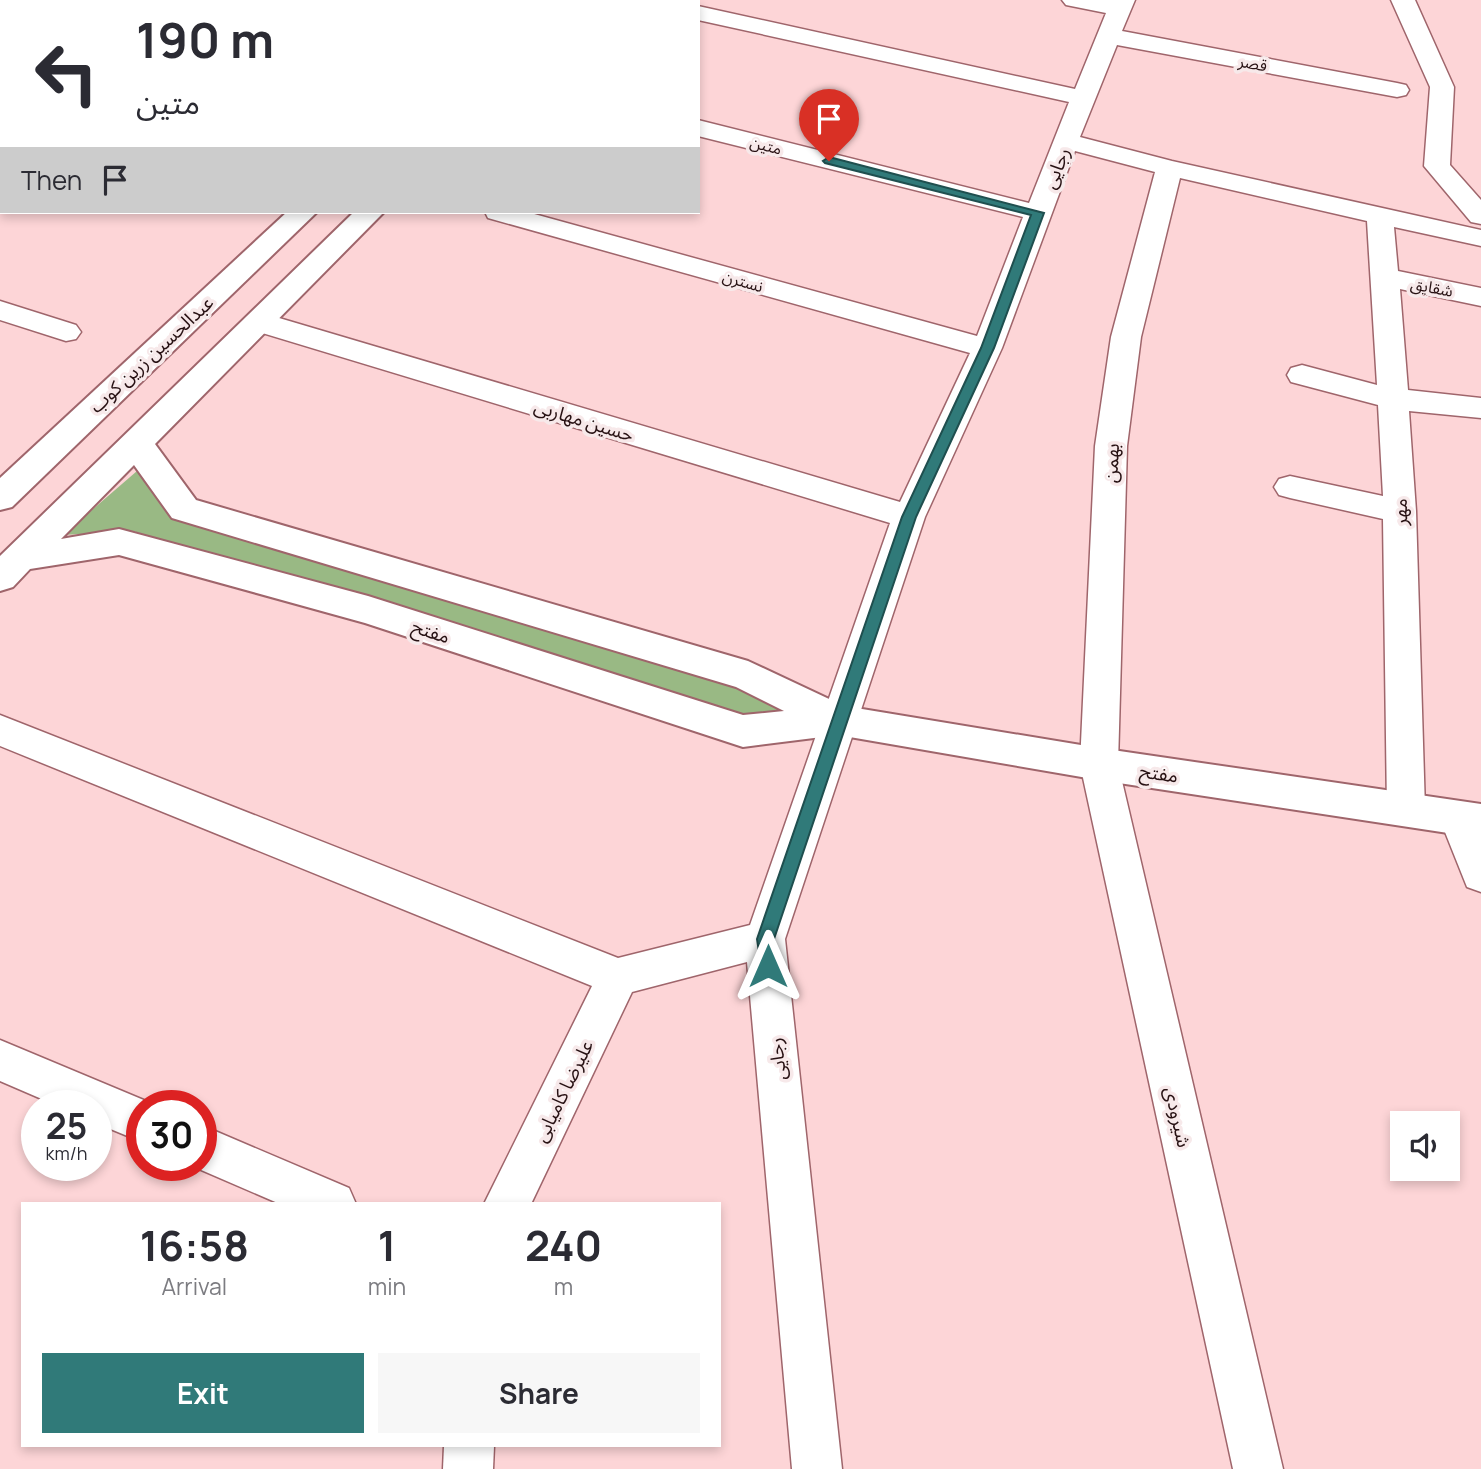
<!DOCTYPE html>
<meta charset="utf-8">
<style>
body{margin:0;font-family:Manrope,"Noto Sans Arabic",sans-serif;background:#f7f7f7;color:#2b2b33;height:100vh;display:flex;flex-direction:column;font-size:26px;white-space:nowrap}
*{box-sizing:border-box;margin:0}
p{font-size:23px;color:#7c7c81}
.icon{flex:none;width:38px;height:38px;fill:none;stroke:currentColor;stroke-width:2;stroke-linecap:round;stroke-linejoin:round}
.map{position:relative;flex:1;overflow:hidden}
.panel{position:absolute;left:21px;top:1202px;width:700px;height:245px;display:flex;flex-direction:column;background:#fff;border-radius:0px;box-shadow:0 4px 10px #0003}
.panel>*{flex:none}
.hud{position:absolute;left:0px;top:0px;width:700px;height:214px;box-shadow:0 4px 10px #0003;background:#fff;color:#2b2b33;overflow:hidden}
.tools{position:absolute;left:1390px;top:1111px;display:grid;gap:14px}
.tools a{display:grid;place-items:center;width:70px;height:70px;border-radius:0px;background:#fff;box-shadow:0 4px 10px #0003;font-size:35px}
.speed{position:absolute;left:21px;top:1090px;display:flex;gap:14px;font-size:35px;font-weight:700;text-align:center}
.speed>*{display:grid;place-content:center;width:91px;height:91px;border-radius:50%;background:#fff;box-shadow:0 4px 10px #0003;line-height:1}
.speed small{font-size:18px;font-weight:400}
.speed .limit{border:10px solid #d22;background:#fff;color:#111}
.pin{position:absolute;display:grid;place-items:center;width:60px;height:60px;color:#fff;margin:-72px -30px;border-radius:50% 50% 50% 0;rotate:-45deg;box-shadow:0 0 7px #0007}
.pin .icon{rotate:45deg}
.me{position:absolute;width:77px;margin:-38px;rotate:0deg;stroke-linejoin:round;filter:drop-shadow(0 0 5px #0008)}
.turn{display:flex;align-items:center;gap:24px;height:147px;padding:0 21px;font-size:32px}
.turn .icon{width:91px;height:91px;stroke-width:2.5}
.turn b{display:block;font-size:49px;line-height:60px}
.then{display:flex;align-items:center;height:66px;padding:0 21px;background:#0003;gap:14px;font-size:26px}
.eta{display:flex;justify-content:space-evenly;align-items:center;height:119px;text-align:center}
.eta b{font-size:42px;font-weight:700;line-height:49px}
.button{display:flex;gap:14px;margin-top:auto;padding:14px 21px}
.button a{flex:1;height:80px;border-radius:0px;background:#307a79;color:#fff;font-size:28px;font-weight:700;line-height:80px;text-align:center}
.button a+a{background:#f7f7f7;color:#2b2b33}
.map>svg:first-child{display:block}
</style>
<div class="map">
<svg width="1481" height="1469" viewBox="0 0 1481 1469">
<rect width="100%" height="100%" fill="#fdd5d7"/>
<!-- forest -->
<polygon fill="#99b984" points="137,471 170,514 749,688 798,710 747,720 133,531 63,535"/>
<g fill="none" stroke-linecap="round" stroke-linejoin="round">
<!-- street casing -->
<g stroke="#9f656b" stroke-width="3">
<g id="street">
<polygon points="50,0 75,0 49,2"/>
<polygon points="1062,0 1135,0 1122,31 1397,83 1406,85 1409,90 1406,95 1397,97 1117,45 1080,137 1172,161 1481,230 1481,246 1394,227 1398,271 1481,288 1481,306 1400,289 1408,390 1481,398 1481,418 1409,411 1416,511 1425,810 1419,821 1406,826 1393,821 1387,810 1383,519 1290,498 1279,495 1274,487 1279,479 1290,476 1383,496 1378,405 1291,382 1287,375 1291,368 1302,365 1377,385 1367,221 1180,178 1141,337 1127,446 1118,764 1283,1469 1233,1469 1080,764 1095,446 1111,337 1155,172 1075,151 1002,348 925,517 785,939 842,1469 792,1469 747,962 632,992 531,1204 484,1204 592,986 0,746 0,715 618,958 750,925 890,523 249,329 244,322 249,315 259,313 269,315 900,502 970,353 488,218 485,212 527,212 977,336 1023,217 698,136 698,120 1029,203 1069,102 698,20 698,6 1075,89 1106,13 1066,5"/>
<polygon points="1391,0 1415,0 1454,87 1450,165 1481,200 1481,224 1471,222 1424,166 1430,87"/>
<polygon points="0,35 2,35 0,51"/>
<rect x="0" y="119" width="2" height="16"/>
<polygon points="0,301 76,325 81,332 76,339 66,341 0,320"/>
<polygon points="1458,801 1472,806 1481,826 1481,892 1467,887 1439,817 1444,806"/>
<polygon points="0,1040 158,1106 142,1106 142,1142 96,1123 96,1106 58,1106 0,1081"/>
<polygon points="201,1125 349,1188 356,1204 280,1204 192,1166 201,1166"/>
<polygon points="444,1446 494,1446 493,1469 443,1469"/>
</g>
</g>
<!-- secondary casing -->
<g stroke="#9f656b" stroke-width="4">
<g id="secondary">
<polygon points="515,0 540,0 514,2"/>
<polygon points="571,0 596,0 570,2"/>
<polygon points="287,212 317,212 12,507 0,510 0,478"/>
<path d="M354 212H384L155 444 196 500 748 661 844 706 1099 748 1481 804V838L1099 780 838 735 743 747 365 623 119 555 30 569 13 587 0 591V556ZM134 465 172 518 736 687 784 711 743 715 368 596 119 529 61 539Z"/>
</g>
</g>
<!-- path -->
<polyline stroke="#8d6e70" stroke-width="3.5" stroke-dasharray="1 3.5" stroke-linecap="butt" points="481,2 483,0"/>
<!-- street -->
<use href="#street" fill="#fff" fill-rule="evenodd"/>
<!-- secondary -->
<use href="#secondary" fill="#fff" fill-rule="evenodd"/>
</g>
<!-- route -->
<polygon fill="#307a79" stroke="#1f4f4f" stroke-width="2" points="829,157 1044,213 994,348 916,517 774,939 777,966 774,972 768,974 762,972 757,939 902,517 981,348 1031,215 825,163 823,161"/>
<g text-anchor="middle" stroke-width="7" stroke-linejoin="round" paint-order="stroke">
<!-- far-street labels -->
<g font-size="16" fill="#271113" stroke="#f7e9ea">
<text transform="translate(1253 63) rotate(10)" y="6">قصر</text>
<text transform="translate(766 145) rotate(14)" y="6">متین</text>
<text transform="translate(743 281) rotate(16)" y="6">نسترن</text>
<text transform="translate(1432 287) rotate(11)" y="6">شقایق</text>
</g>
<!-- street labels -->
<g font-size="19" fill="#271113" stroke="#f7e9ea">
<text transform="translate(1056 168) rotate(-68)" y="7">رجایی</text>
<text transform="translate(151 354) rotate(-43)" y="7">عبدالحسین زرین کوب</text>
<text transform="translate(584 420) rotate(17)" y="7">حسین مهاربی</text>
<text transform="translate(1111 463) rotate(-87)" y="7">بهمن</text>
<text transform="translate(1400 512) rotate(-91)" y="7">مهر</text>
<text transform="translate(431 631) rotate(18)" y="7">مفتح</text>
<text transform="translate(1159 773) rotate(8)" y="7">مفتح</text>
<text transform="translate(777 1059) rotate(-96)" y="7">رجایی</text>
<text transform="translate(563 1091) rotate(-64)" y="7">علیرضا کامیابی</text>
<text transform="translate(1178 1117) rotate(77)" y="7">شیرودی</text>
</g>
</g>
</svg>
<div class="tools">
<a><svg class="icon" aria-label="sound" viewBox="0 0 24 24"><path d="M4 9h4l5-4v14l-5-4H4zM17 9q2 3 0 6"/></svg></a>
</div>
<div class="speed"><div>25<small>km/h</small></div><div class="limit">30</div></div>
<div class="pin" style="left:829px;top:161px;background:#d93025"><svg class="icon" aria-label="arrive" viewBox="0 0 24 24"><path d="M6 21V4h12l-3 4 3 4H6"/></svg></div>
<svg class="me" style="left:768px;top:966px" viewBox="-20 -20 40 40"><path d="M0-17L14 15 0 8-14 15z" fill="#307a79" stroke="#fff" stroke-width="4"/></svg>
<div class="hud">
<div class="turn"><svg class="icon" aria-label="left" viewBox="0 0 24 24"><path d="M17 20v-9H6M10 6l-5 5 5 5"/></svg><div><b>190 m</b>متین</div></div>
<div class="then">Then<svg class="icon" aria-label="arrive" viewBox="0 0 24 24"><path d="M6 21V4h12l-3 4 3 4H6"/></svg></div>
</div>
<section class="panel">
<div class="eta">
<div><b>16:58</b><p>Arrival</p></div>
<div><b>1</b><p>min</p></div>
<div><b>240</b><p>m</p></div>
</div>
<div class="button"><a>Exit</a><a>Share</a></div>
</section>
</div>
